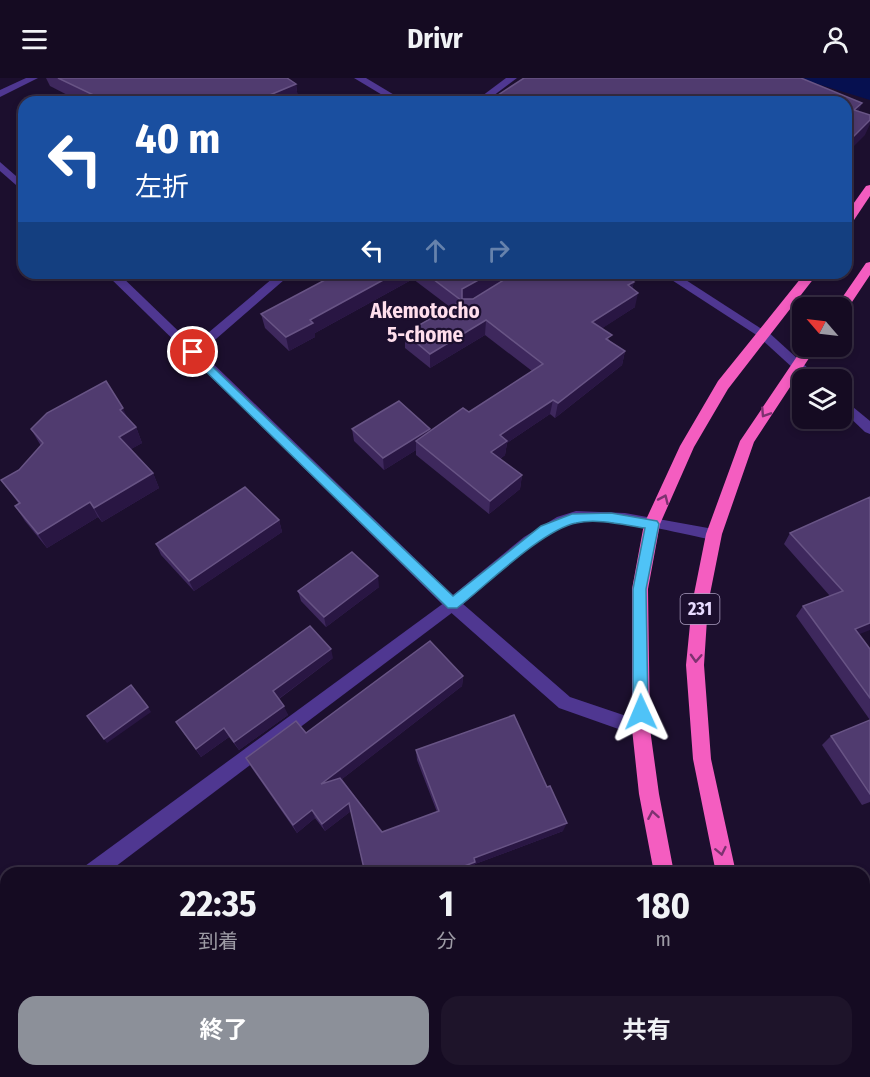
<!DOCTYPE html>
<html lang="ja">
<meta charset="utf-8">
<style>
body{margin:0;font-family:"Fira Sans Condensed","Noto Sans JP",sans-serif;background:#1e142a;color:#f1f3f6;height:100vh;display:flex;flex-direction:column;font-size:22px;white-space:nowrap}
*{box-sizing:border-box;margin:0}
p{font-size:20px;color:#9d9ba5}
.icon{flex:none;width:33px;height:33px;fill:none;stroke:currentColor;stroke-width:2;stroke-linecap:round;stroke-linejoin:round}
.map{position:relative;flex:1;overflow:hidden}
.drawer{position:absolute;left:0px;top:789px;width:870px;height:210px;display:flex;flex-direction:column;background:#150b22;border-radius:18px 18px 0 0;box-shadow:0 3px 9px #0003,0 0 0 2px #342b40}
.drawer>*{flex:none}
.banner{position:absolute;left:18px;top:18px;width:834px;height:183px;border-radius:18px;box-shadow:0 3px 9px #0003,0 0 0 2px #342b40;background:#1a4fa0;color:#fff;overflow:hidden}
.needle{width:39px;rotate:298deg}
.tools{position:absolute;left:792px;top:219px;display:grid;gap:12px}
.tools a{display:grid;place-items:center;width:60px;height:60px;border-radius:12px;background:#150b22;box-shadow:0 3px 9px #0003,0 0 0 2px #342b40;font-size:30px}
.pin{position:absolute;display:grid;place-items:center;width:51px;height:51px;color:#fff;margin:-26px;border:3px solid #fff;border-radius:50%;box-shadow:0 2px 6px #0007}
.me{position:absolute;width:66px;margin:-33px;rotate:359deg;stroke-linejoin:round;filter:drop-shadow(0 0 4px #0008)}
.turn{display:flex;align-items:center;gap:21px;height:126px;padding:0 18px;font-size:27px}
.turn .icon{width:78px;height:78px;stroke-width:2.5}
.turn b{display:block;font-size:42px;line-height:51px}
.lanes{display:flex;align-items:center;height:57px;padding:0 18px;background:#0003;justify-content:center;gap:30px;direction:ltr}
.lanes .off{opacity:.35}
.eta{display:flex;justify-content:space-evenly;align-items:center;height:102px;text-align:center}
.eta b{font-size:36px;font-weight:700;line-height:42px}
.action{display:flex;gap:12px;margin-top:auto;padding:12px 18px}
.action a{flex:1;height:69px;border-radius:18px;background:#8c9099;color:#fff;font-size:24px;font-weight:700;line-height:69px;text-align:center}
.action a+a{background:#1e142a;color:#f1f3f6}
header{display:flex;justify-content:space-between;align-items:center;height:78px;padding:0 18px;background:#150b22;font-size:27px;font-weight:700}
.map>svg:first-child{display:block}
</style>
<header><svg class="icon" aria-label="menu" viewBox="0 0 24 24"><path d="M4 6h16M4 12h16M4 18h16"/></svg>Drivr<svg class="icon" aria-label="person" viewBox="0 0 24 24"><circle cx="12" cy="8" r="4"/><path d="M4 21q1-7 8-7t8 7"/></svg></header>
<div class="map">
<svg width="870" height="999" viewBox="0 0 870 999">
<rect width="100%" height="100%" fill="#1c0f2e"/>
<!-- water -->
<polygon fill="#061050" points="798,0 870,0 870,22"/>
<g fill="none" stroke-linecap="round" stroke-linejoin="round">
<!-- service -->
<polygon fill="#4f3791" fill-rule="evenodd" points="506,0 517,0 485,24 474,24"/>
<!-- minor -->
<g fill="#4f3791" fill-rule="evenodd">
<polygon points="26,0 38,0 0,19 0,12"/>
<polygon points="354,0 366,0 406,24 394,24"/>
<polygon points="0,84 24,105 24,114 0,93"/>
<polygon points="105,195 118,195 197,271 197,277 189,277"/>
<polygon points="661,195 675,195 768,255 766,258 758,258"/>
<polygon points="452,519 457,521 460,526 457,531 107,795 83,795 85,788"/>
<polygon points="6,849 6,870 0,873 0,852"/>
</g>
<!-- tertiary -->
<g fill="#4f3791" fill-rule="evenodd">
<path d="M279 195H292L201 274 453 517 524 459 557 439 576 433 625 435 719 452 721 456 719 460 714 462C677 455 609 436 573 446 535 456 494 501 463 526L570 619 647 645 649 651 647 657 641 659 559 630 447 531 189 277V271Z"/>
<polygon points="762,251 766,252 821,302 806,302 758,258 758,252"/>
<polygon points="842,320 870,343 870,356 865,354 842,332"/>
</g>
<!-- trunk -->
<g fill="#f45dc0" fill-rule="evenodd">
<polygon points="870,107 870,118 850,148 846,149 846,136 866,108"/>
<polygon points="870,184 870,197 846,233 842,234 842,230 835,230 866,185"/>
<polygon points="805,195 818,195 728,311 694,369 660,446 648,511 650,651 659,716 674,795 654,795 639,716 632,651 632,511 644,446 680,368 718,303"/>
<polygon points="804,268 817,268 754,364 722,456 708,526 704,587 711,681 736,795 716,795 693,681 686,587 692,526 706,456 740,363"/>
<polygon points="705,993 727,993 729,999 707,999"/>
<polygon points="779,993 801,993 803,999 781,999"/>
</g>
</g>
<!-- wall -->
<g fill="#3e285d">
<polygon points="46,0 287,0 296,6 298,21 292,24 81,24 50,8"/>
<polygon points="338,195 515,195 470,221 634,204 632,211 635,229 602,250 610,263 625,273 622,287 555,340 550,336 507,365 505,377 500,381 522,397 520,411 489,436 416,377 416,372 384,392 354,363 352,351 430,353 469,334 532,293 485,257 430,290 405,270 405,255 450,229 413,201 315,255 315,259 289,273 265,250 261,236"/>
<polygon points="712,195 728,195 723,200"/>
<polygon points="128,341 136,349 142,365 131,371 153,395 159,410 102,444 98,439 47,470 25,443 15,428 19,426 1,402 19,392 41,368 31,351"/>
<polygon points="870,419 859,556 870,571 870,642 796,538 803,528 830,518 784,466 790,455"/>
<polygon points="279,442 282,454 194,513 161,477 156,466"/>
<polygon points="379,509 326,549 301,523 298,513"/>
<polygon points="333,580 279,621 288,637 239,672 229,659 201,679 176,644"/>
<polygon points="463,598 462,608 342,701 382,754 437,734 417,682 416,672 563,753 475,786 474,791 365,795 351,733 325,753 315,740 297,755 251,689 246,680 306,655"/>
<polygon points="870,642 870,724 862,727 822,667 831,658"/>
<polygon points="870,854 870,911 864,901 864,856"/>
</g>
<!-- shaded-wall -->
<g fill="#291643">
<polygon points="296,6 298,21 292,24 253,24"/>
<polygon points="862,25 855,43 854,32"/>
<polygon points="870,42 870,46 865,57 846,76 846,66"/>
<polygon points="396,195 413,195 413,201 315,255 315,259 289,273 286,259 310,242"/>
<polygon points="491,195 515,195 462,226 462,211"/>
<polygon points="634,204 630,218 628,207"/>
<polygon points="638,215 635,229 589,259 592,244"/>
<polygon points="486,242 485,257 430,290 430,276"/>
<polygon points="625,273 622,287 555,340 558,325"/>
<polygon points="553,322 550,336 507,365 505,377 490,388 491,374 500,357"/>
<polygon points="123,330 130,346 120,332"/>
<polygon points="136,349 142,365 126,374 119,359"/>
<polygon points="430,351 430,363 416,363 416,372 384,392 383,380"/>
<polygon points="153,395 159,410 102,444 94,430"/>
<polygon points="522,397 520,411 489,436 490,423"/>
<polygon points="90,424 98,439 47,470 38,456"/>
<polygon points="279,442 282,454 194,513 189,503"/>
<polygon points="378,498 379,509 326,549 324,539"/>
<polygon points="870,545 870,552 847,561 855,551"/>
<polygon points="331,571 333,580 277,622 273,613"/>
<polygon points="463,598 462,608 324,715 321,706"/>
<polygon points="284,628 288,637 239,672 234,664"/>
<polygon points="148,629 151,634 107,665 104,661"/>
<polygon points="224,650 229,659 201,679 196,671"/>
<polygon points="349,725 351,733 325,753 322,746"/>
<polygon points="312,732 315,740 297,755 293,747"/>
<polygon points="567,745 563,753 475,786 474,791 463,795 454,795 454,792 474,780"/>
<polygon points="382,791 383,795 369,795"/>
<polygon points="162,993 175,993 160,999 146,999"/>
</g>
<!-- building -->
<g fill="#503b6f" stroke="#685485" stroke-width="1.5">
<polygon points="58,0 287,0 296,6 253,24 108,24"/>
<polygon points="524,0 801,0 862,25 854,32 870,37 870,42 846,66 846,24 497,24 492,21"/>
<polygon points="338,195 396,195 310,242 313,245 286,259 261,236"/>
<polygon points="425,195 491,195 462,211 462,221 473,221 515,195 621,195 634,204 628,207 638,215 592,244 612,257 606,261 625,273 558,325 553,322 500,357 507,363 491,374 522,397 490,423 416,363 463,330 469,334 543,286 486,242 430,276 405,255 462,223"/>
<polygon points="106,303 123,330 120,332 136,349 119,359 153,395 94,430 90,424 38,456 15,428 20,425 1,402 19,392 43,365 31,351 47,335"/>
<polygon points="399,323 430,351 383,380 352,351"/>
<polygon points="245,409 279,442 189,503 156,466"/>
<polygon points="870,419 870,545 855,551 870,571 870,620 803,528 843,513 790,455"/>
<polygon points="352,474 378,498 324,539 298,513"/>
<polygon points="310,548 331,571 273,613 284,628 234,664 224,650 196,671 176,644"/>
<polygon points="430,563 463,598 321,706 340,700 382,754 439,733 416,672 514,637 547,709 550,708 567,745 474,780 475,784 454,792 455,795 383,795 382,791 369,795 365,795 349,725 322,746 312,732 293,747 246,680 296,643 306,655"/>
<polygon points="131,607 148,629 104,661 87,638"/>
<polygon points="870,642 870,716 831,658"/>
<polygon points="870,854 870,889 864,879 864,857"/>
<polygon points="6,895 6,993 162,993 146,999 0,999 0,898"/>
<polygon points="332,993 360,993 362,999 318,999"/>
<polygon points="385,996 386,999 378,999"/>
</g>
<!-- one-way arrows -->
<defs><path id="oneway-chevron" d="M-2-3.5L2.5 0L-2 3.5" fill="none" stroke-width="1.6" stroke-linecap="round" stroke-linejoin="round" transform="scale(1.5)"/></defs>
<g stroke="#7d3270">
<use href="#oneway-chevron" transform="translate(765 335) rotate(123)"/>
<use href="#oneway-chevron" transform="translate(664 421) rotate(-66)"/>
<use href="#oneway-chevron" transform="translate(696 580) rotate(93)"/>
<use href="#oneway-chevron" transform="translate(653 737) rotate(-100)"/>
<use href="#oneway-chevron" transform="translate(721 773) rotate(78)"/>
</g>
<!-- route -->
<path fill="#4fc3f7" stroke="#337fa1" stroke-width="1.5" d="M193 270 453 518 541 448 572 436 611 435 657 443 659 446 646 511 648 634 646 639H635L633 634V511L645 450C624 447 597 440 576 445 542 452 487 507 457 530H448L189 277V271Z"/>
<g text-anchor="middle" stroke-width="4.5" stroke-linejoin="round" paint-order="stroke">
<!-- shield labels -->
<rect fill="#1c0f2e" stroke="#ab9ec0" stroke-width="1.5" x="680.5" y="516" width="39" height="30" rx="4.5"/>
<g font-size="18" font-weight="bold" fill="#e8dcff">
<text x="700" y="537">231</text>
</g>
<!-- neighbourhood labels -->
<g font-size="21" font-weight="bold" fill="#ffdeec" stroke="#1c0f2e">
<text x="425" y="240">Akemotocho<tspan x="425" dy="24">5-chome</tspan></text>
</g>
</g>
</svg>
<div class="tools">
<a><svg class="needle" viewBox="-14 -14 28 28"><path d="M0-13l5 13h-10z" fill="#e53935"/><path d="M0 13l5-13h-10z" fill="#9d9ba5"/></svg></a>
<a><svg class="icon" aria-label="layers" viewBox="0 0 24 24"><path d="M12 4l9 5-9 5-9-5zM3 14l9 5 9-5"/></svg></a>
</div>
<div class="pin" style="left:193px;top:274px;background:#d93025"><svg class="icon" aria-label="arrive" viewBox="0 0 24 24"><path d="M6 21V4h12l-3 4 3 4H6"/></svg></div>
<svg class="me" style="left:641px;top:634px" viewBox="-20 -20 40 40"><path d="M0-17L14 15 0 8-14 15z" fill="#4fc3f7" stroke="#fff" stroke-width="4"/></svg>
<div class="banner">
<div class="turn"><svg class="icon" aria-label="left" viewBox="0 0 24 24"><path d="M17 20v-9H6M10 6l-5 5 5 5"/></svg><div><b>40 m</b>左折</div></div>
<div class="lanes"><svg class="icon" aria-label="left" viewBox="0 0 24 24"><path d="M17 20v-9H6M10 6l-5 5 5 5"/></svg><svg class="icon off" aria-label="ahead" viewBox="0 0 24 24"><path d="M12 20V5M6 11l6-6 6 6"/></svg><svg class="icon off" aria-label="right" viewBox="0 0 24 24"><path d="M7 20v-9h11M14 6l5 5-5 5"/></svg></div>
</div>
<section class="drawer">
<div class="eta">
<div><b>22:35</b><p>到着</p></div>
<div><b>1</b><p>分</p></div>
<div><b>180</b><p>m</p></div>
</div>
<div class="action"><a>終了</a><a>共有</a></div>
</section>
</div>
